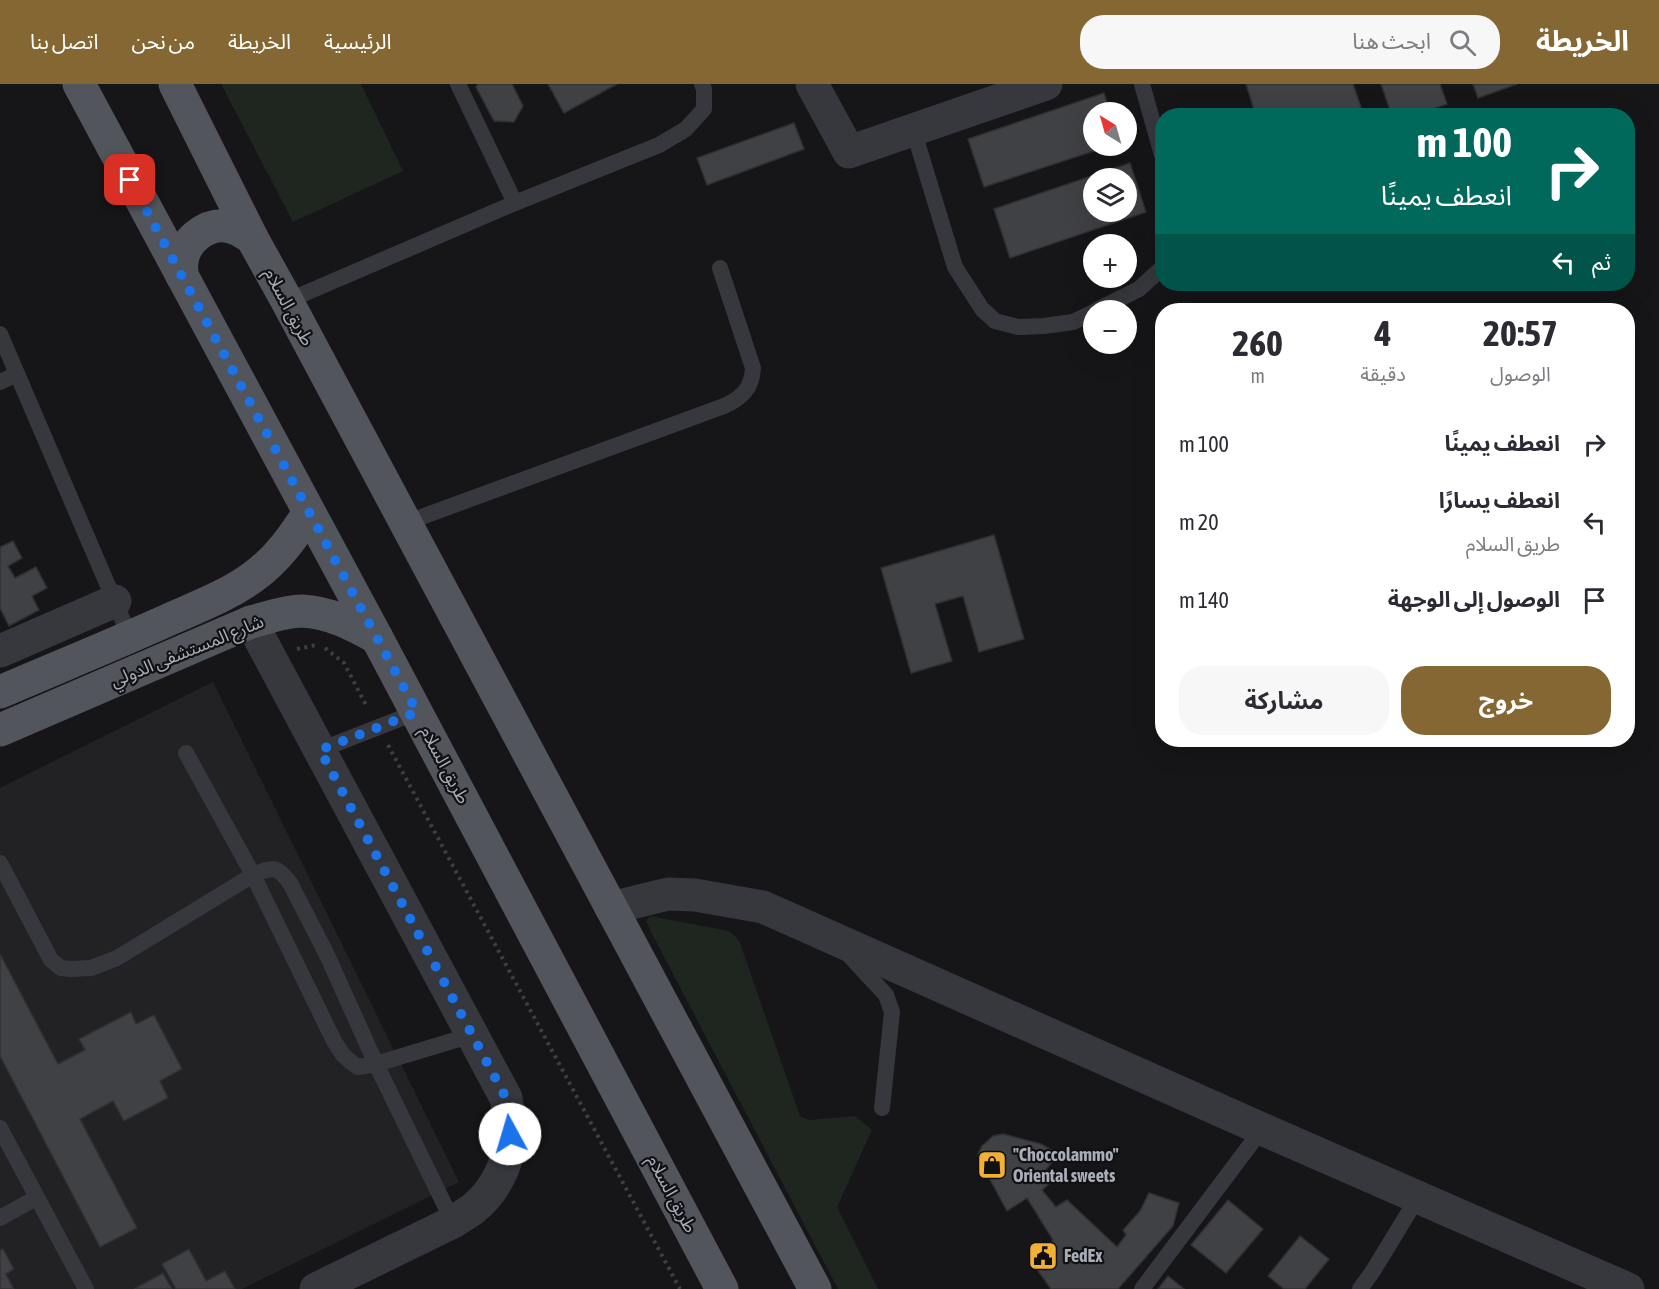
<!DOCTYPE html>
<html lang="ar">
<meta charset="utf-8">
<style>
body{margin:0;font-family:"Asap Condensed","Noto Sans Arabic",sans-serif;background:#f7f7f7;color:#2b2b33;direction:rtl;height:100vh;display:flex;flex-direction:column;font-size:22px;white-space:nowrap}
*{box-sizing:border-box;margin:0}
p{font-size:20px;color:#7c7c81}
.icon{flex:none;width:33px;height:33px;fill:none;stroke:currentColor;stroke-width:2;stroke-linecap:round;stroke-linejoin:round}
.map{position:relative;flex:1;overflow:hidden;direction:ltr}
.details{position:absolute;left:1155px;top:219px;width:480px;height:444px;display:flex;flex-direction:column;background:#fff;border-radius:24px;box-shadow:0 6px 24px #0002;direction:rtl}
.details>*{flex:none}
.guide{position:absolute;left:1155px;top:24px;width:480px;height:183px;border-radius:24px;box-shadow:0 6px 24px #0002;direction:rtl;background:#00695c;color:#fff;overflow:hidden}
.needle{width:39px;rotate:323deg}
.controls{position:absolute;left:1083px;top:18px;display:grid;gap:12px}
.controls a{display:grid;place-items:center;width:54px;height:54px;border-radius:50%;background:#fff;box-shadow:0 6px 24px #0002;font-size:30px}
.pin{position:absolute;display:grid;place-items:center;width:51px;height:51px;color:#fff;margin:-26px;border-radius:12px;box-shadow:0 3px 9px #0006}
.me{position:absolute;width:66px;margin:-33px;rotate:354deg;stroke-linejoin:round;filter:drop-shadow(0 0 4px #0008)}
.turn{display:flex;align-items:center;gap:21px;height:126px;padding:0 24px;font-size:27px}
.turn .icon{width:78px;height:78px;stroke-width:2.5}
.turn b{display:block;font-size:42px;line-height:51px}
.then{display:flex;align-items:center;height:57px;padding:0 24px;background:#0003;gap:12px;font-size:22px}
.eta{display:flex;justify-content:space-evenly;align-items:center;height:102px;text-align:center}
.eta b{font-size:36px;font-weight:700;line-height:42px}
.cta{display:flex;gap:12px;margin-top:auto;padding:12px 24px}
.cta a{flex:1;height:69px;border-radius:24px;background:#856733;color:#fff;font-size:24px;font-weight:700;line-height:69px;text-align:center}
.cta a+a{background:#f7f7f7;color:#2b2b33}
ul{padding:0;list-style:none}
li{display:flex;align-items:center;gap:18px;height:78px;padding:0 24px}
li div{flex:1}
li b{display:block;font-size:22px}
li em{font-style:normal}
header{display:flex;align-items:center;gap:36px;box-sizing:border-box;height:84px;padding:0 30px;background:#856733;color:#fff}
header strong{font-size:28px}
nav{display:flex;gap:33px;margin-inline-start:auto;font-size:21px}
.search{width:420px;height:54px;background:#f7f7f7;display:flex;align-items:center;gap:15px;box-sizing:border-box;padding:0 21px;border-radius:24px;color:#7c7c81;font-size:22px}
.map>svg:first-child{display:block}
</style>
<header>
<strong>الخريطة</strong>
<div class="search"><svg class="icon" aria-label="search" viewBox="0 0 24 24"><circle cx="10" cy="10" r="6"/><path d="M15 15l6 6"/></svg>ابحث هنا</div>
<nav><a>الرئيسية</a><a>الخريطة</a><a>من نحن</a><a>اتصل بنا</a></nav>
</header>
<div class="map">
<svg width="1659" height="1205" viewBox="0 0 1659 1205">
<rect width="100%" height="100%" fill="#161618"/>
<!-- built -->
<polygon fill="#222225" points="213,598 459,1098 242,1205 0,1205 0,704"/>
<!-- green -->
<g fill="#1e261f">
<polygon points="221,0 361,0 403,87 293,138"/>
<polygon points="650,832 729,847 736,853 740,859 800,1032 809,1036 855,1032 872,1046 837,1123 878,1205 838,1205 651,848 646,837"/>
</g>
<!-- building -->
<g fill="#404145" stroke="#303034" stroke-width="1.5" fill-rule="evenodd">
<polygon points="478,0 512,0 523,22 514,38 494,37 476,3"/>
<polygon points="548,0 617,0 564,29"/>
<polygon points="1246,0 1353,0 1364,32 1256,32"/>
<polygon points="1381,0 1440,0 1447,20 1412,32 1392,32"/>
<polygon points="1473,0 1517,0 1478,14"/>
<polygon points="1104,9 1110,28 1094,28 1094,62 1109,62 984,103 968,55"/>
<polygon points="794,39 804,65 707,101 697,74"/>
<path d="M1130 79 1146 128 1010 174 994 125ZM1094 94H1126V128H1094Z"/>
<polygon points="994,451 1024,555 979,568 963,512 935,520 952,577 911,589 881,484"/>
<polygon points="13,457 22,474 8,482 15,494 36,483 47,504 32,512 39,526 9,542 0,524 0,463"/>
<polygon points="0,870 58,980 85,966 79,955 131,928 136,940 154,931 182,985 160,997 168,1014 124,1037 113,1017 80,1035 137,1144 100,1163 0,972"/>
<polygon points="1003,1050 1041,1060 1052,1066 1054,1076 1044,1088 1049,1100 1042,1106 1056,1123 1067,1116 1117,1163 1126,1151 1123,1146 1140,1127 1149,1109 1179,1119 1173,1142 1118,1205 1051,1205 1031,1177 1044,1169 1053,1156 1027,1114 1007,1127 981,1079 978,1070 982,1062 993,1052"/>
<polygon points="1228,1116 1263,1145 1226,1189 1191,1161"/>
<polygon points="1300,1152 1329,1175 1305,1205 1284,1205 1268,1192"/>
<polygon points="3,1165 14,1185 6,1190 14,1205 0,1205 0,1166"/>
<polygon points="189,1165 206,1197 225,1187 235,1205 176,1205 162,1180"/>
<polygon points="163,1189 172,1205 134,1205"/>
<polygon points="1168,1192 1184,1205 1158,1205"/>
</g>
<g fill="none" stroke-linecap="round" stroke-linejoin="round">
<!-- path -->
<g stroke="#3d3f44" stroke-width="4" stroke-dasharray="3 4.5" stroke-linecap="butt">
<polyline points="325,564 344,579 367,623"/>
<polyline points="297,565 316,561"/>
<polyline points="388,661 680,1205"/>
</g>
<!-- service -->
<g stroke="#37383d" stroke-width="16">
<polyline points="458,0 515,119"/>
<polyline points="1142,0 1162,71"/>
<polyline points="913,45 955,183 982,225 995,237 1018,243 1044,242 1073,238 1094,228"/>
<polyline points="287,217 515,119 659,61 686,45 704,25 704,5 702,0"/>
<polyline points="1097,226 1139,205 1162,184"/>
<polyline points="0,250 130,553"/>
<polyline points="0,298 17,290"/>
<path d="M405 439 724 322C742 314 752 304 753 284L720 184"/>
<polyline points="320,666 417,628"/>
<polyline points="186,669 253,791 334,957 343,971 351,978 358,983 376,980 472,951"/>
<path d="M0 779 51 876 61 884 71 885 91 884 117 874 253 791C272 783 277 781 290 799L327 871 376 980 453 1138"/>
<polyline points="847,869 886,911 892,928 882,1024"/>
<polyline points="0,1044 86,1205"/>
<polyline points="0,1134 36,1114"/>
<polyline points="1142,1205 1262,1045"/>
<polyline points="1360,1205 1373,1187 1418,1113"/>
</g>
<!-- minor -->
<g stroke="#37383d" stroke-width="33">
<polyline points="812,0 849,68 1046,0"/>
<path d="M251 538 506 1014C507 1021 509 1029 510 1037 514 1069 498 1105 473 1125 466 1130 459 1134 453 1138L316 1205"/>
<polyline points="0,567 115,517"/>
<polyline points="611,824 668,810 695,811 763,823 1262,1045 1628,1205"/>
</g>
<!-- primary -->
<g stroke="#53555c" stroke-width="33">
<polyline points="79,0 377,554 722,1205"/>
<polyline points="175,0 252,154 287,217 815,1205"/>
<path d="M182 192C182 187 181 182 182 178 184 157 205 140 226 142 236 143 243 148 252 154"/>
<path d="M0 608C56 584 112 561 168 536 197 523 227 512 253 493 277 476 294 452 309 428"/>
<path d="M0 646 251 538C267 534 285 527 302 527 329 528 354 541 377 554"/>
</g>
</g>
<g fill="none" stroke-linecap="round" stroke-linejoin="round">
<!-- route -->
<polyline stroke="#1a73e8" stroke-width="10" stroke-dasharray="0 18" points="130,96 417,628 320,666 506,1014 510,1038 510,1050"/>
</g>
<!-- icons -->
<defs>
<g id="shop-square" transform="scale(1.5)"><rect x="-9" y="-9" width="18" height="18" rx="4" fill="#f2b134" stroke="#111113"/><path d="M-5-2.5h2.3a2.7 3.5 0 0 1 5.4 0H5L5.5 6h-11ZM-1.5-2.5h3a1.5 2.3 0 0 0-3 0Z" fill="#111"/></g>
<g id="civic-square" transform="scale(1.5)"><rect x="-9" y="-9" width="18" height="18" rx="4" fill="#f2b134" stroke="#111113"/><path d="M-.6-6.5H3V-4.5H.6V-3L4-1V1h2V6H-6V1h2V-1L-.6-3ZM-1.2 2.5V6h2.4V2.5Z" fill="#111"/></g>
</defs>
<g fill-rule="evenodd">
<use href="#shop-square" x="992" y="1081"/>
<use href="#civic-square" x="1043" y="1172"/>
</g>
<g text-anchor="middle" stroke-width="4.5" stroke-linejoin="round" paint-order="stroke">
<!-- street labels -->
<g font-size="18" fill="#a8adb8" stroke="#111113">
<text transform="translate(289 223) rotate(62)" y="6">طريق السلام</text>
<text transform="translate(187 567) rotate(-22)" y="6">شارع المستشفى الدولي</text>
<text transform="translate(445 681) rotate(62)" y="6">طريق السلام</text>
<text transform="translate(672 1110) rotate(62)" y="6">طريق السلام</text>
</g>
<!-- poi labels -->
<g font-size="18" font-weight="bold" fill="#a8adb8" stroke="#111113" text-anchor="start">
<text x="1013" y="1077">"Choccolammo"<tspan x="1013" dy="21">Oriental sweets</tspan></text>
<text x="1064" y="1178">FedEx</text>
</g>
</g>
</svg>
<div class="controls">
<a><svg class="needle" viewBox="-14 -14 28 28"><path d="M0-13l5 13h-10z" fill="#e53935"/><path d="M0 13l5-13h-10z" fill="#7c7c81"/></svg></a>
<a><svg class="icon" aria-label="layers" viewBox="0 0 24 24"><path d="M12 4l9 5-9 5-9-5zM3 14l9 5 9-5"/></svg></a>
<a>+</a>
<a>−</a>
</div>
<div class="pin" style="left:130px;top:96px;background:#d93025"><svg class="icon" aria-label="arrive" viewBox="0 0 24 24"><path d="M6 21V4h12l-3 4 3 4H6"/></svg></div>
<svg class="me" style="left:510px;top:1050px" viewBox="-20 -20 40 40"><circle r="19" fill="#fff"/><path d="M0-13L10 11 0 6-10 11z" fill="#1a73e8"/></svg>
<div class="guide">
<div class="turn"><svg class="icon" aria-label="right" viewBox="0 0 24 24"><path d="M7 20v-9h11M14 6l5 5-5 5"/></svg><div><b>100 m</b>انعطف يمينًا</div></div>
<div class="then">ثم<svg class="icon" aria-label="left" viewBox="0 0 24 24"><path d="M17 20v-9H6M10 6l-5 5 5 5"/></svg></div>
</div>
<section class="details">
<div class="eta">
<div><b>20:57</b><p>الوصول</p></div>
<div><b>4</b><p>دقيقة</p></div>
<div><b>260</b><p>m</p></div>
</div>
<ul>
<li><svg class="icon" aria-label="right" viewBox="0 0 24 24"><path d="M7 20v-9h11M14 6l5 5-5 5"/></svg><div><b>انعطف يمينًا</b></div><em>100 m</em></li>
<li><svg class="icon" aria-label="left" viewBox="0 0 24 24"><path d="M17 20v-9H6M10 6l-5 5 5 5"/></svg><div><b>انعطف يسارًا</b><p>طريق السلام</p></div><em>20 m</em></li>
<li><svg class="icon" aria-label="arrive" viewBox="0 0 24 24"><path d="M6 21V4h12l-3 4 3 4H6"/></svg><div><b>الوصول إلى الوجهة</b></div><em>140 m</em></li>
</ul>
<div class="cta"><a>خروج</a><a>مشاركة</a></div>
</section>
</div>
